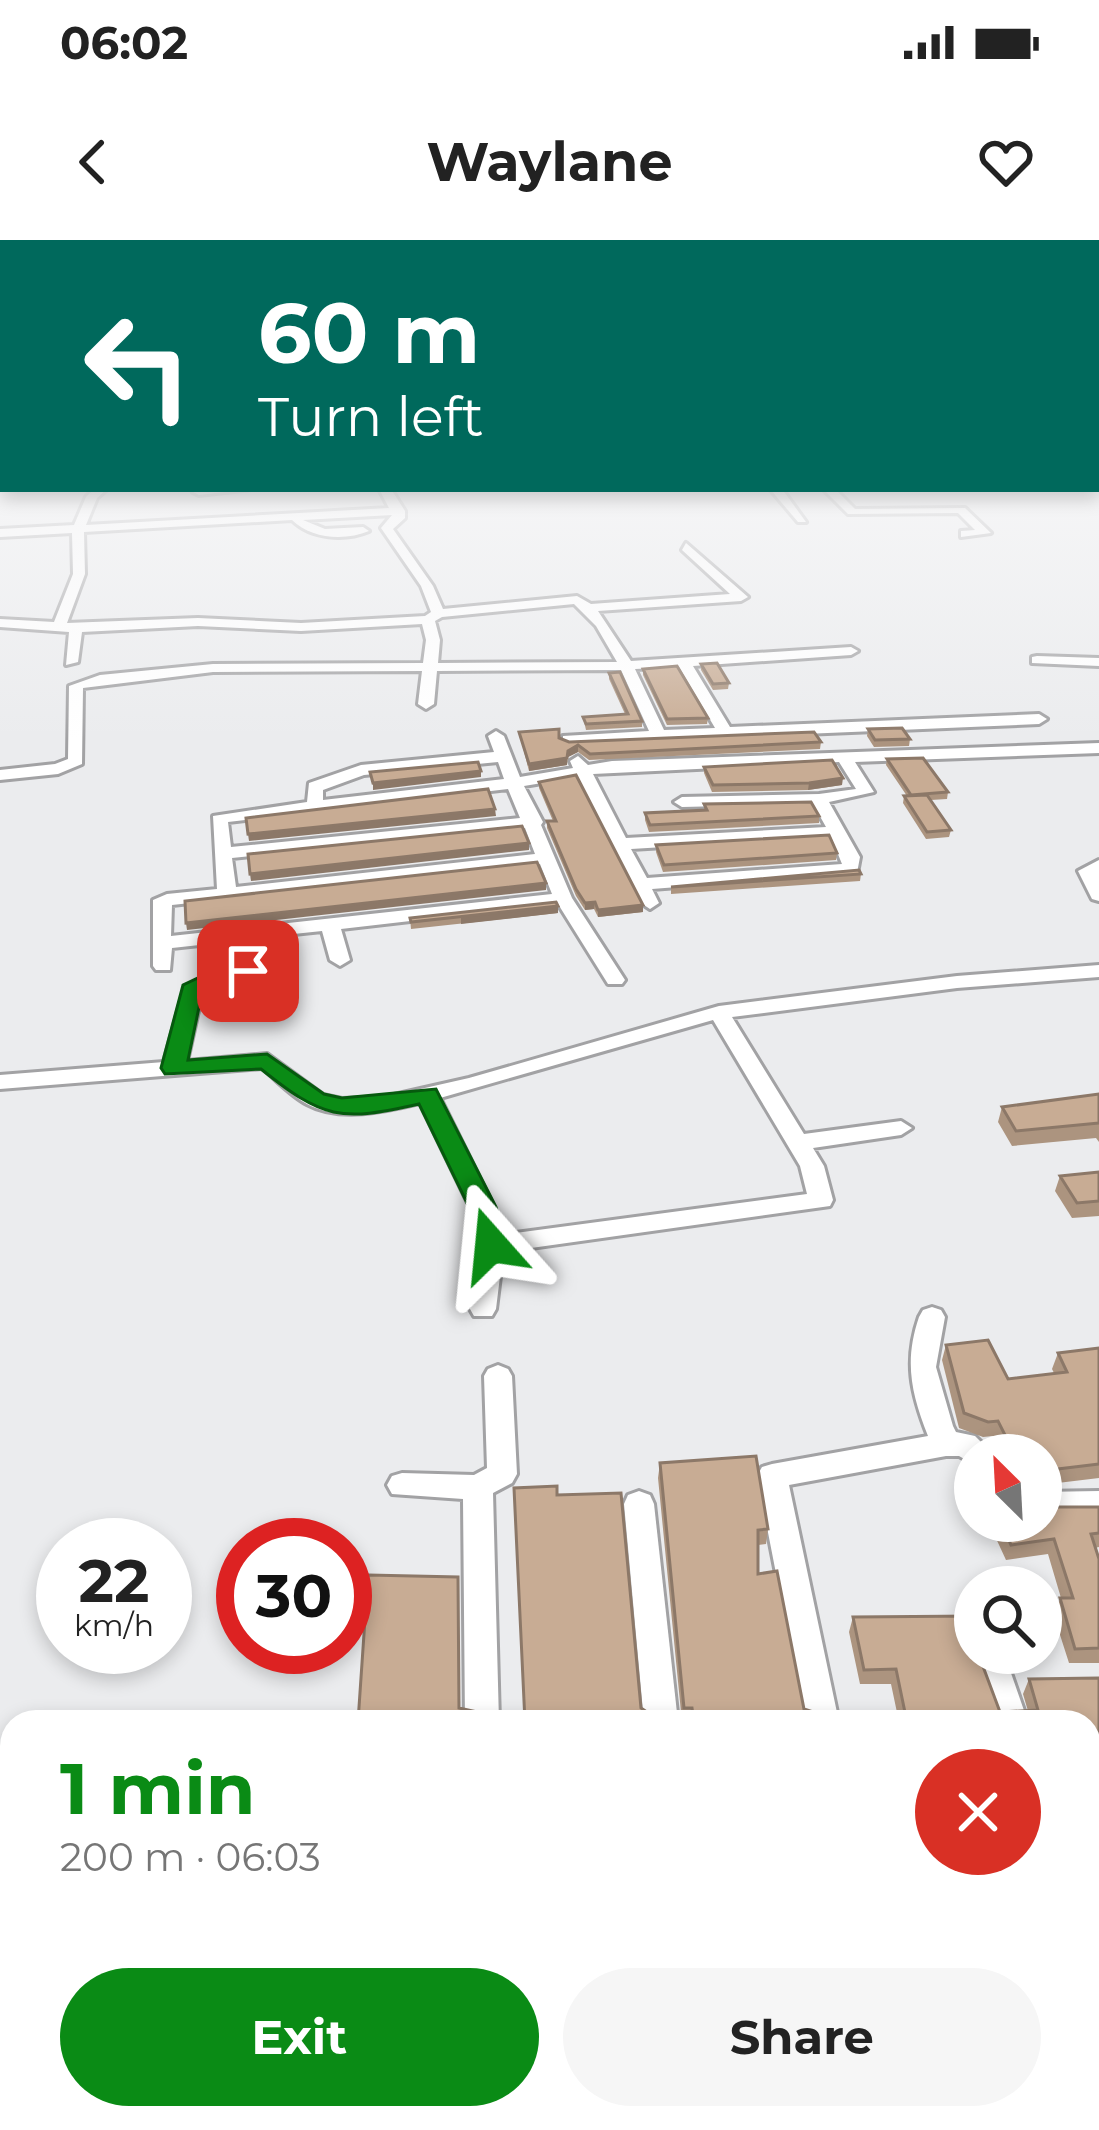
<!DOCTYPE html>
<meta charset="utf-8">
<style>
body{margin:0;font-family:Montserrat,sans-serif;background:#f6f6f6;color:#222;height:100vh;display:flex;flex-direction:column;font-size:45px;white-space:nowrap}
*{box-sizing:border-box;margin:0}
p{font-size:39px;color:#767676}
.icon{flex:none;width:66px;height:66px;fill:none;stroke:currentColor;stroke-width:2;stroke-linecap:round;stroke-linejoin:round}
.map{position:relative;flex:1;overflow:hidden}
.panel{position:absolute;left:0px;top:1470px;width:1101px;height:420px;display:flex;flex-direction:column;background:#fff;border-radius:36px 36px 0 0;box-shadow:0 6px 18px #0003}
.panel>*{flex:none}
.hud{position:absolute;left:0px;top:0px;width:1101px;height:252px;box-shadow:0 6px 18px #0003;background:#00695c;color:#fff;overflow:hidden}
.needle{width:78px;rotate:336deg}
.controls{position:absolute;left:954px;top:1194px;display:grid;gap:24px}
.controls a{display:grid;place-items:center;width:108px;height:108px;border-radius:50%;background:#fff;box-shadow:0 6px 18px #0003;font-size:60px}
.speed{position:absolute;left:36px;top:1278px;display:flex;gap:24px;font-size:60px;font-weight:700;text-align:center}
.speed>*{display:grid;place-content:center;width:156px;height:156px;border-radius:50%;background:#fff;box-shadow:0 6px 18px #0003;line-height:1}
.speed small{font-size:30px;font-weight:400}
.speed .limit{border:18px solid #d22;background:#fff;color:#111}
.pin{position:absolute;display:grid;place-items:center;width:102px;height:102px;color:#fff;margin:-51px;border-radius:24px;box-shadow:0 6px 18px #0006}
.me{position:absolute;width:132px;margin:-66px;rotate:342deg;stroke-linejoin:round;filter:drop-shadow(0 0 9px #0008)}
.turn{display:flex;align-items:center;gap:42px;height:252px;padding:0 60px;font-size:54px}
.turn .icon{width:156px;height:156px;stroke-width:2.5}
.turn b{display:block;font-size:84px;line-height:102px}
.round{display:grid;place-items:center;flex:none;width:126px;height:126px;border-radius:63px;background:#f6f6f6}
.overview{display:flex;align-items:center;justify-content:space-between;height:204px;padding:0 60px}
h1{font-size:72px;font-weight:700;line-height:90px;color:#0a8b15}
.button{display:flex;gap:24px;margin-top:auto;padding:24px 60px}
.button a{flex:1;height:138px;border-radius:72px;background:#0a8b15;color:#fff;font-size:48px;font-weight:700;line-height:138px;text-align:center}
.button a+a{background:#f6f6f6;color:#222}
.status{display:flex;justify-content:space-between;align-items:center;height:84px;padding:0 60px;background:#fff;direction:ltr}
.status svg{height:33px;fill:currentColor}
header{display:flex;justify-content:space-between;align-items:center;height:156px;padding:0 60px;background:#fff;font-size:54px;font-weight:700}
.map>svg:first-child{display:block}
</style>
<div class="status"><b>06:02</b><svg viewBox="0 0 49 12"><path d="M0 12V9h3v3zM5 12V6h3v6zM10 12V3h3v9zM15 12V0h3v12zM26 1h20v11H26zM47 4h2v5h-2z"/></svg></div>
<header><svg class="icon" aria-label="back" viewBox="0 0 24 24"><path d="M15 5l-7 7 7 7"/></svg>Waylane<svg class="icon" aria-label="heart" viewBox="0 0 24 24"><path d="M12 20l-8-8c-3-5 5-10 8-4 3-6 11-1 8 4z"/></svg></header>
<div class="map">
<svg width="1099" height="1890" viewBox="0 0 1099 1890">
<rect width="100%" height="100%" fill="#ebecee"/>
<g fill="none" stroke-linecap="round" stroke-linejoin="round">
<!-- minor casing -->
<g stroke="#a2a2a4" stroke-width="6">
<g id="minor">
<path d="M94 249H107L97 258 86 285 389 268 379 249H391L405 271V278L393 289 433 346 443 369 577 356 591 364 730 354 682 310 686 303 748 357 741 361 598 371 631 421 851 407 858 411 851 415 693 426 730 487 1039 474 1047 479 1039 484 569 504 563 502V496L649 491 621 430 437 431 434 464 426 469 418 464 422 431 213 432 83 448 82 524 58 534 0 540V530L55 524 68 519 69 446 100 435 213 424 423 423 426 400 422 384 301 391 198 386 82 392 78 422 66 425 69 392 0 387V379L54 382 73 334 72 293 0 297V289L74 285 86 257ZM392 275 381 288 421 346 431 372 425 376 301 383 198 378 67 383 85 334 84 292 292 280C311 299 345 301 369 291L363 287 325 289 303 280ZM574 364 596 386 617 422 438 423 440 400 435 381 442 377ZM679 427 715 488 664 490 635 429Z"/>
<polygon points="198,249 251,249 199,255 193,252"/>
<polygon points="770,249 782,249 806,282 798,282"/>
<polygon points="823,249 835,249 855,269 965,268 991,293 961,297 961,291 975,290 958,273 848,274"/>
<polygon points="1037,416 1099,418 1099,426 1032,423 1032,417"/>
<path d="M496 491 504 496 520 537 573 528 570 521 578 516 588 525 612 521 1099 503V513L855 522 874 552 829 562 860 617 857 633 652 649 659 663 650 669 641 663 578 537 524 546 543 582 541 585 572 658 625 740 622 744H608L558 664 341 689 350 720 340 726 330 720 322 691 256 698 254 738 202 753 187 821 267 814 323 855 342 859 385 857 469 838 719 766 957 736 1099 725V737L957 748 732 777 804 894 901 881 912 888 901 895 813 908 824 926 833 960 830 966 503 1012 496 1069 492 1076H474L470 1069 478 1005 470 967 420 863C386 871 340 882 307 864 291 856 276 839 262 828L0 849V835L164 822 185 746 237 731 236 701 172 708 170 730H156L153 726V660L167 654 217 649 213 576 307 562 309 543 361 525 494 512 488 496ZM498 522 504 539 323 560V550L364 535ZM839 522 856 549 819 554 682 557 674 562 682 567 813 564 826 587 626 598 593 534ZM508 549 520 578 231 607 228 582ZM525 588 535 614 236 647 232 618ZM831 597 842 624 647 638 631 609ZM540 624 552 654 171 696 172 665ZM713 780 800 926 807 954 501 995 494 967 440 858Z"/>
<polygon points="1099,620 1099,661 1092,659 1078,631"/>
<path d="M932 1067 941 1070 945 1077 936 1127 953 1186 956 1192 975 1196 994 1215H975V1225L959 1216H946L789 1245 839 1482H805L757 1236 762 1227 772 1224 928 1196C911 1153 904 1121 919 1077L923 1070Z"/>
<polygon points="498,1125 508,1129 512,1136 517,1234 512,1243 493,1253 499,1482 465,1482 463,1259 392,1254 387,1245 392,1236 402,1233 474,1235 487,1228 484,1136 488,1129"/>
<polygon points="639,1251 650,1255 654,1264 678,1482 644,1482 624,1264 628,1255"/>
<polygon points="1099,1251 1099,1277 1041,1278 1041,1252"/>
<polygon points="980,1413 1004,1413 1028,1482 994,1482 976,1423"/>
<rect x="1089" y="1536" width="10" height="34"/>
<rect x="1089" y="1736" width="10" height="40"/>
<polygon points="285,1878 327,1878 326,1890 284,1890"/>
<rect x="466" y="1878" width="42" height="12"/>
<polygon points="680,1878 722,1878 723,1890 681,1890"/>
<polygon points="887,1878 929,1878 931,1890 889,1890"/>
</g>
</g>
<!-- minor -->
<use href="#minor" fill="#fff" fill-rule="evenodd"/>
</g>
<!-- wall -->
<g fill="#ac947f">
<polygon points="701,424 729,443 728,449 713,450 701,430"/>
<polygon points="643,429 708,478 707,484 667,485 643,435"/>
<polygon points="609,433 642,481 642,487 586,490 583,477 625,474 609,439"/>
<polygon points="868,489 910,499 909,506 874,507 867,496"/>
<polygon points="519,492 559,498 569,502 821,502 820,509 589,520 578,512 568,517 567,525 529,531"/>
<polygon points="887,519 948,552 947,559 931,560 951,590 949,597 926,599 903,563 904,556 907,556 886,525"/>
<polygon points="704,527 842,545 808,550 712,552 704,533"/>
<polygon points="539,542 643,672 598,677 594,669 585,670 576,656 547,588 547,581 553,581 539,548"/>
<polygon points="704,564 819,576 819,583 649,592 645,580 645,573 704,570"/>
<polygon points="656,605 837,613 836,620 663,632 656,612"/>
<polygon points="861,634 860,641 671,654 671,647"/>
<polygon points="558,666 558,673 411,689 410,678"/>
<polygon points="1099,854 1099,902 1096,898 1012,906 998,882 1002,867"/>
<polygon points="1099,932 1099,976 1072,978 1055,951 1060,936"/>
<polygon points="946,1105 1008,1139 1054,1133 1052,1129 1058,1113 1099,1108 1099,1238 1041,1245 1041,1215 1002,1215 993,1196 983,1197 959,1188 942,1120"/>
<polygon points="660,1223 768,1289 766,1304 758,1305 758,1334 804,1469 815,1482 682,1482 658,1238"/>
<polygon points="1047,1267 1099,1267 1099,1307 1095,1308 1099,1319 1099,1423 1069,1423 1053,1373 1061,1358 1048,1314 1006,1320 988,1281 1041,1281"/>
<polygon points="853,1377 975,1413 1000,1472 1028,1471 1023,1454 1029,1439 1099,1438 1099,1514 1089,1514 1089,1482 899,1482 891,1444 860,1444 849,1392"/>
<polygon points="1098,1564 1099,1730 1089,1731 1089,1571 1094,1571"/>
<polygon points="1094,1767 1099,1890 954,1890 952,1878 1089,1878"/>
</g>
<!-- shaded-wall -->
<g fill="#8c7868">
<polygon points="578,505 578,512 568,517 568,511"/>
<polygon points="567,518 567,525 529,531 529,524"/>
<polygon points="481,531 481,537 373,550 373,543"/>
<polygon points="843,538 842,545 808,550 809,543"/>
<polygon points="495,569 496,576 249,601 248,594"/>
<polygon points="529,603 529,610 251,641 250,634"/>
<polygon points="546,643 546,650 187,690 186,683"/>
<polygon points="595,662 594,669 585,670 585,663"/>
<polygon points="643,665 643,672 598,677 598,670"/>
<polygon points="558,666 558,673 461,684 461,677"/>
<polygon points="150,1878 158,1878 156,1890 148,1890"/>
<polygon points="254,1878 260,1878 259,1890 253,1890"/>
</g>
<!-- building -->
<g fill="#c8ac94" stroke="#8c7868" stroke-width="3">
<polygon points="717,423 729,443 713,444 701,424"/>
<polygon points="677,426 708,478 667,479 643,429"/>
<polygon points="620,432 642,481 586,484 583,477 628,474 609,433"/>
<polygon points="902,488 910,499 875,500 868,489"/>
<polygon points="559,489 559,498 569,502 814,492 821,502 590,514 578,505 568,511 567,518 529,524 519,492"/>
<polygon points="923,518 948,552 911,555 887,519"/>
<polygon points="832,520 843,538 809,543 713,545 704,527"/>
<polygon points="478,522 481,531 373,543 370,532"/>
<polygon points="576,535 643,665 598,670 595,662 585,663 576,649 547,581 556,581 539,542"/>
<polygon points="488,549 495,569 248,594 246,578"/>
<polygon points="927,555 951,590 927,592 904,556"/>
<polygon points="811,562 819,576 650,585 645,573 707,570 704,564"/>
<polygon points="522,586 529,603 250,634 248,614"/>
<polygon points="829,595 837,613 664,625 656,605"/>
<polygon points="537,622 546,643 186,683 185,661"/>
<polygon points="859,630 861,634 671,647"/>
<polygon points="556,662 558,666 411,682 410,678"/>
<polygon points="1099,854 1099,883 1016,891 1002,867"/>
<polygon points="1099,932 1099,961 1077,963 1060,936"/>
<polygon points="988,1100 1008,1139 1067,1132 1058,1113 1099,1108 1099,1224 1041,1231 1041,1215 1015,1215 998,1181 988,1182 964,1173 946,1105"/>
<polygon points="756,1216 768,1289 758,1290 758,1334 777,1331 804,1469 813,1472 815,1482 694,1482 692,1468 684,1468 660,1223"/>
<polygon points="557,1246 557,1255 621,1253 641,1468 647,1472 648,1482 525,1482 514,1248"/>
<polygon points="1041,1255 1047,1267 1099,1267 1099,1293 1091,1294 1099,1319 1099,1408 1075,1409 1060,1358 1073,1358 1054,1299 1011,1305 1001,1281 1041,1281"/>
<polygon points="368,1335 458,1337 459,1468 477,1472 476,1482 358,1482"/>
<polygon points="975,1376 975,1413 978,1413 1000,1472 1038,1470 1029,1439 1099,1438 1099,1500 1089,1500 1089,1482 907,1482 896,1429 864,1430 853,1377"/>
<rect x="1089" y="1571" width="10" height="148"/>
<polygon points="1089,1761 1093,1761 1094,1767 1099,1768 1099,1890 963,1890 960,1878 1089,1878"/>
<polygon points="89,1878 150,1878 148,1890 87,1890"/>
<polygon points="194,1878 254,1878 253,1890 192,1890"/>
<polygon points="326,1878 444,1878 444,1890 311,1890 312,1884 325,1883"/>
<polygon points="533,1878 679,1878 679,1880 694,1884 695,1890 534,1890"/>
<polygon points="746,1878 890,1878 890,1880 910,1884 911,1890 747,1890"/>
</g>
<!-- sky -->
<linearGradient id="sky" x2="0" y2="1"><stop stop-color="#82b4d5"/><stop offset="0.47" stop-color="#f6f6f7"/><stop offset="1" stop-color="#f6f6f7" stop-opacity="0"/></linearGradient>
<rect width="1099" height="499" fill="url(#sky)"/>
<!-- route -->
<path fill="#0a8b15" stroke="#065a0e" stroke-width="3" d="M248 725 260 731 245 745 202 753 188 820 267 814 324 854 342 858 436 849 496 967 506 1005 502 1012H481L469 967 419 864C340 882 323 879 261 829L165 834 161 828 183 745 200 737 230 734Z"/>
</svg>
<div class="controls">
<a><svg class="needle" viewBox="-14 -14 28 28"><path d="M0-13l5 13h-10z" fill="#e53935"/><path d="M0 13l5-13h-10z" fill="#767676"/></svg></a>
<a><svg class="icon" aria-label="search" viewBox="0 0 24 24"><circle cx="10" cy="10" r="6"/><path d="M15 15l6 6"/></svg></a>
</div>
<div class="speed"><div>22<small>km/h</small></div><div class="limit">30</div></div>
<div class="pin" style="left:248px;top:731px;background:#d93025"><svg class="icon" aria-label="arrive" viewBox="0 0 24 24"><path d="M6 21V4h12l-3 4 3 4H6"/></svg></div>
<svg class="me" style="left:491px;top:1005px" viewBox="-20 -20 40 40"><path d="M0-17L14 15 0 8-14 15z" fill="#0a8b15" stroke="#fff" stroke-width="4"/></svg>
<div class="hud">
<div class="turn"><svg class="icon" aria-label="left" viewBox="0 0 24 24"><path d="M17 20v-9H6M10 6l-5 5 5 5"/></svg><div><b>60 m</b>Turn left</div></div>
</div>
<section class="panel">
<div class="overview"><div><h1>1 min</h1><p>200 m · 06:03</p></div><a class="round" style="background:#d93025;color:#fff"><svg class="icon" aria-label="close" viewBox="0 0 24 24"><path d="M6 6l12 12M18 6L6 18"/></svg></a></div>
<div class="button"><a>Exit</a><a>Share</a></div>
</section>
</div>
